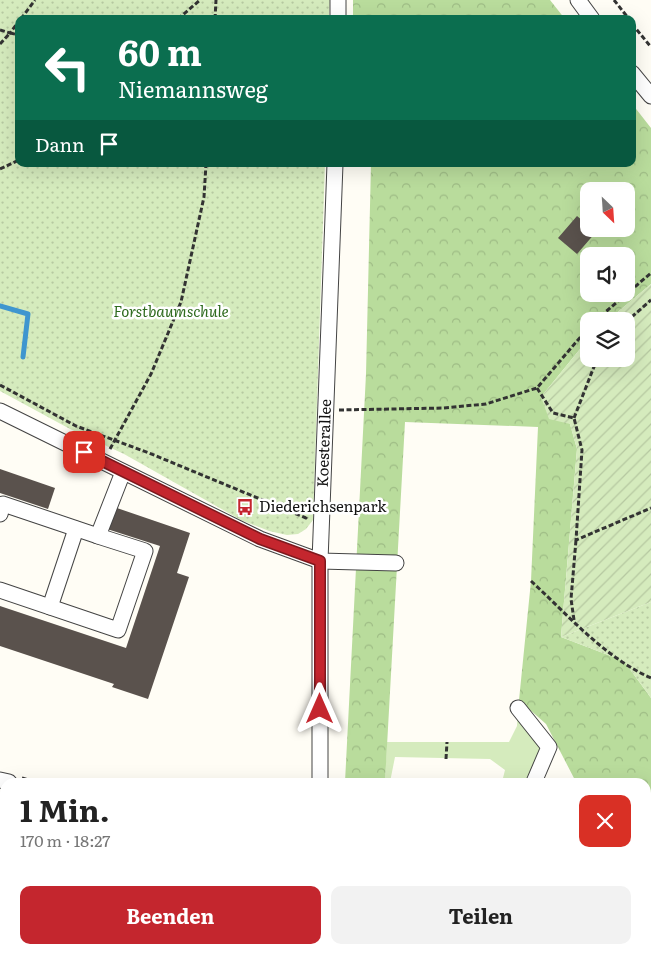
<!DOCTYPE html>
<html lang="de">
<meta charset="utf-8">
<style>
body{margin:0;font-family:Literata,serif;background:#f2f2f2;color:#222;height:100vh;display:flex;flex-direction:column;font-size:19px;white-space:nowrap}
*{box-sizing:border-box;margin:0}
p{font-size:16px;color:#767676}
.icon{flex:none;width:28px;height:28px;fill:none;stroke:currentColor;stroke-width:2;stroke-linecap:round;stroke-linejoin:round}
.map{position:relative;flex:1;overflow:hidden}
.side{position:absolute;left:0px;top:778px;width:651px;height:176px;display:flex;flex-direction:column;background:#fff;border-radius:15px 15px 0 0;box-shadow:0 5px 20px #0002}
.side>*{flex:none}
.guide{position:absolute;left:15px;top:15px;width:621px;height:152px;border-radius:10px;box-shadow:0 5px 20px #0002;background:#0b6e4f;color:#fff;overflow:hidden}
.needle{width:32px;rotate:155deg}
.fabs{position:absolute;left:580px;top:182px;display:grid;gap:10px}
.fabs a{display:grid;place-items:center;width:55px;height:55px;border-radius:10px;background:#fff;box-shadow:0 5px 20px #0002;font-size:25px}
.pin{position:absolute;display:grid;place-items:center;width:42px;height:42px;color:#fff;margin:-21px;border-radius:10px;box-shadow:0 2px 8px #0006}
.me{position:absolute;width:55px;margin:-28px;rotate:0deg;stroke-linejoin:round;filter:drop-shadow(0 0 4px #0008)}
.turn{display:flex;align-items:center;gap:18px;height:105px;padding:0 20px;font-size:22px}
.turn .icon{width:65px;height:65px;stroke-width:2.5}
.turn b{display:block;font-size:35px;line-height:42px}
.then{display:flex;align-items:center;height:48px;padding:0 20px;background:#0003;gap:10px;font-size:19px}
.round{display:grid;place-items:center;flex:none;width:52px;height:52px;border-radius:10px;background:#f2f2f2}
.summary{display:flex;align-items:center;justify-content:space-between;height:85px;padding:0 20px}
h1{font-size:30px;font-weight:700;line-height:38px}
.button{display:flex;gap:10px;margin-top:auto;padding:10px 20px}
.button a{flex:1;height:58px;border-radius:10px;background:#c4262e;color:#fff;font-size:20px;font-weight:700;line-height:58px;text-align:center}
.button a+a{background:#f2f2f2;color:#222}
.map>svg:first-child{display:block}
</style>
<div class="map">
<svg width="651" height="953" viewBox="0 0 651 953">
<defs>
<pattern id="forest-crowns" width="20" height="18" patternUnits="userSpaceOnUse" patternTransform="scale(1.25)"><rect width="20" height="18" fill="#b9dc9c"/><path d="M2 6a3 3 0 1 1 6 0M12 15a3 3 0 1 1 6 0" fill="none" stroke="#9ebc85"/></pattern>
<pattern id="park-dots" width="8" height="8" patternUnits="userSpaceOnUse" patternTransform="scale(1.25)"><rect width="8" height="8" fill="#d5ebbd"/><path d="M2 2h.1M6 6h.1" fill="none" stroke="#b6c8a1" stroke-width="1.8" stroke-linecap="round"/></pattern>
<pattern id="garden-furrows" width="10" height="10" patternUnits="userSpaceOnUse" patternTransform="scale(1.25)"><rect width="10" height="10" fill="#d5ebbd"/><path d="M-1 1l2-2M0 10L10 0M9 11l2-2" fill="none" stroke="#b6c8a1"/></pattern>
<pattern id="water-ripples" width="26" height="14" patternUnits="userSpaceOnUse" patternTransform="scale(1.25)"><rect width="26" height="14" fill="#b9e0f7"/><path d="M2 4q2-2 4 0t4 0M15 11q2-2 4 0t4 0" fill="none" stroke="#9ebfd3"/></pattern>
</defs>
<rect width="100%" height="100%" fill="#fffdf5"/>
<!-- grass -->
<polygon fill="#d5ebbd" points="518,708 549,747 534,782 502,782 505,770 490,759 395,757 390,782 385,782 387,742 509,742 517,726"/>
<!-- forest -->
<g fill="url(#forest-crowns)" fill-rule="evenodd">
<polygon points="353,0 550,0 565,19 353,19"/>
<path d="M633 105 651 128V284L607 321H589V338L541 397 570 424 577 449 561 637 624 661 651 698V847H646V782H576L546 724 519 700 531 581 538 427 405 422 385 782H345L366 374 371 164H632ZM589 191H626V229H589ZM589 256H626V294H589Z"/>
</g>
<!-- park -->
<g fill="url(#park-dots)">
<polygon points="0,0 330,0 329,19 19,19 19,164 325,164 313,520 306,529 298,534 287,535 269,531 241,520 124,454 70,429 0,391"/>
<polygon points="651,602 651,698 624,661 561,637"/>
<polygon points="648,847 651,847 651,953 589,953 592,949 646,949 646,851"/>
</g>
<!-- garden -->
<polygon fill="url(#garden-furrows)" points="651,284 651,602 561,637 577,449 570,424 549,419 541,397 589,338 589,359 626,359 626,321 607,321"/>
<!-- water -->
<polygon fill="url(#water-ripples)" stroke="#3f96cf" points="0,809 5,810 5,949 413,949 422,953 0,953"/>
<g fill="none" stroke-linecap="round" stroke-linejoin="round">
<!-- stream -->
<polyline stroke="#3f96cf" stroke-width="5" points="0,306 28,314 23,357"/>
</g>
<!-- building -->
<g fill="#5a524d">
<polygon points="577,216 589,226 589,229 592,229 596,232 577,254 558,238"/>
<polygon points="0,469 55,488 48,509 0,493"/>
<polygon points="114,507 190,533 177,573 189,577 148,699 112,687 114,684 0,646 0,606 126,648 160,546 107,529"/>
</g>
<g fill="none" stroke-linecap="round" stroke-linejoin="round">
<!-- minor casing -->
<g stroke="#444" stroke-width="17">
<g id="minor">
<polyline points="578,0 592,19"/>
<polyline points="338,19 338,0"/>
<polyline points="632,73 651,96"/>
<polyline points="0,411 260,539 320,561 396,563"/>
<polyline points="0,514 3,504 98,536"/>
<polyline points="0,590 118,630 145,551 98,536 123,472"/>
<polyline points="50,607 76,529"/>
<polyline points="518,708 549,747 534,782"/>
<polyline points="0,780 9,782"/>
<path id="s1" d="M320 782V561L335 164"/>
<polyline points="470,949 478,953"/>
<polyline points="268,953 269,949"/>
</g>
</g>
<!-- path -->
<g stroke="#333" stroke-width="3" stroke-dasharray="5 2.5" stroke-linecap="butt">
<polyline points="614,0 629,19"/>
<polyline points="21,19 35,0"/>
<polyline points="178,19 200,0"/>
<polyline points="215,19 216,0"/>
<polyline points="632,24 651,47"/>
<polyline points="0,30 10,33 19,21"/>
<polyline points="0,44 10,33 19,35"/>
<polyline points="0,169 19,160"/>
<polyline points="595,321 651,273"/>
<polyline points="626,322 651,300"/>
<polyline points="0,385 76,426 149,453 306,518 306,515"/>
<polyline points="537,388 553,413 574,418 582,450 576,540 651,508"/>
<polyline points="339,410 443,408 486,404 537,388 589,327"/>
<polyline points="574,418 597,359"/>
<polyline points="110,449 151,374 181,302 204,197 206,164"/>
<path d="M531 581C569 616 604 657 651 678"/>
<polyline points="574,620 571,599 576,540"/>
<polyline points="446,759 447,742"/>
<polyline points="22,778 35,782"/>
<polyline points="0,898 5,900"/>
<polyline points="149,949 162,953"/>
<polyline points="80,953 81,949"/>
</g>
<!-- minor -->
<use href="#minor" stroke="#fff" stroke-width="15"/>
</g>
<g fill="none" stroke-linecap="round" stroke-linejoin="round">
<!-- route casing -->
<g stroke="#7f191e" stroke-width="12">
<polyline id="route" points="84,452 260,539 320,561 320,709"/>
</g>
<!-- route -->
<use href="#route" stroke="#c4262e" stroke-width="9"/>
</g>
<!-- icons -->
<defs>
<g id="bus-bare" transform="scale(1.35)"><path d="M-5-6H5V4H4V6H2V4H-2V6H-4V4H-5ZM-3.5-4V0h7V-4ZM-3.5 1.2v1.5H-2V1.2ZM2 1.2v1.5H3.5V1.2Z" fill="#c4262e" stroke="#fff" stroke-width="2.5" paint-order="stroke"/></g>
</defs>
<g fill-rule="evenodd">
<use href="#bus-bare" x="245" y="507"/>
</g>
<g text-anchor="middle" stroke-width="5" stroke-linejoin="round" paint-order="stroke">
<!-- park labels -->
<g font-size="15" font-style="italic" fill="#2f6b1f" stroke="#fff">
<text x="171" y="317">Forstbaumschule</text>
</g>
<!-- street labels -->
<g font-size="15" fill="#111" stroke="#fff">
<text dy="5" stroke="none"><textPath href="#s1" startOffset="339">Koesterallee</textPath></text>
</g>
<!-- poi labels -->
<g font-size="15" fill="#111" stroke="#fff" text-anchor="start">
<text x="259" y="512">Diederichsenpark</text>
</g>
</g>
</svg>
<div class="fabs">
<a><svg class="needle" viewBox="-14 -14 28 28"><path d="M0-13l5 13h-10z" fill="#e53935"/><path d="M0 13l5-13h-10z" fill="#767676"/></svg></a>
<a><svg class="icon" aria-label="sound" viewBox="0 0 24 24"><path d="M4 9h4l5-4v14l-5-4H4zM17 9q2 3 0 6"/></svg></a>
<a><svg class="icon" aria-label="layers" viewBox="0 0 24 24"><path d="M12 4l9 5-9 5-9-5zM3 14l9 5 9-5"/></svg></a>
</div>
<div class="pin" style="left:84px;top:452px;background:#d93025"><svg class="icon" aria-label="arrive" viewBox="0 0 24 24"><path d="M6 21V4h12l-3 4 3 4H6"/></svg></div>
<svg class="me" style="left:320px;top:709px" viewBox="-20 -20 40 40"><path d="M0-17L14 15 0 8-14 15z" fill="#c4262e" stroke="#fff" stroke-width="4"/></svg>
<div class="guide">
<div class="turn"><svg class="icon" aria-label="left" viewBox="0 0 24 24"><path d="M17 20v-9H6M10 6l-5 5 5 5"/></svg><div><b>60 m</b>Niemannsweg</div></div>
<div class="then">Dann<svg class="icon" aria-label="arrive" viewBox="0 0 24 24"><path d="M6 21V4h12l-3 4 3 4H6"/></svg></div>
</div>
<section class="side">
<div class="summary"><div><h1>1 Min.</h1><p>170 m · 18:27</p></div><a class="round" style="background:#d93025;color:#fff"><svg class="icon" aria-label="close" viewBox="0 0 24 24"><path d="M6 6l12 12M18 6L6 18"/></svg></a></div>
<div class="button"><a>Beenden</a><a>Teilen</a></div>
</section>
</div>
